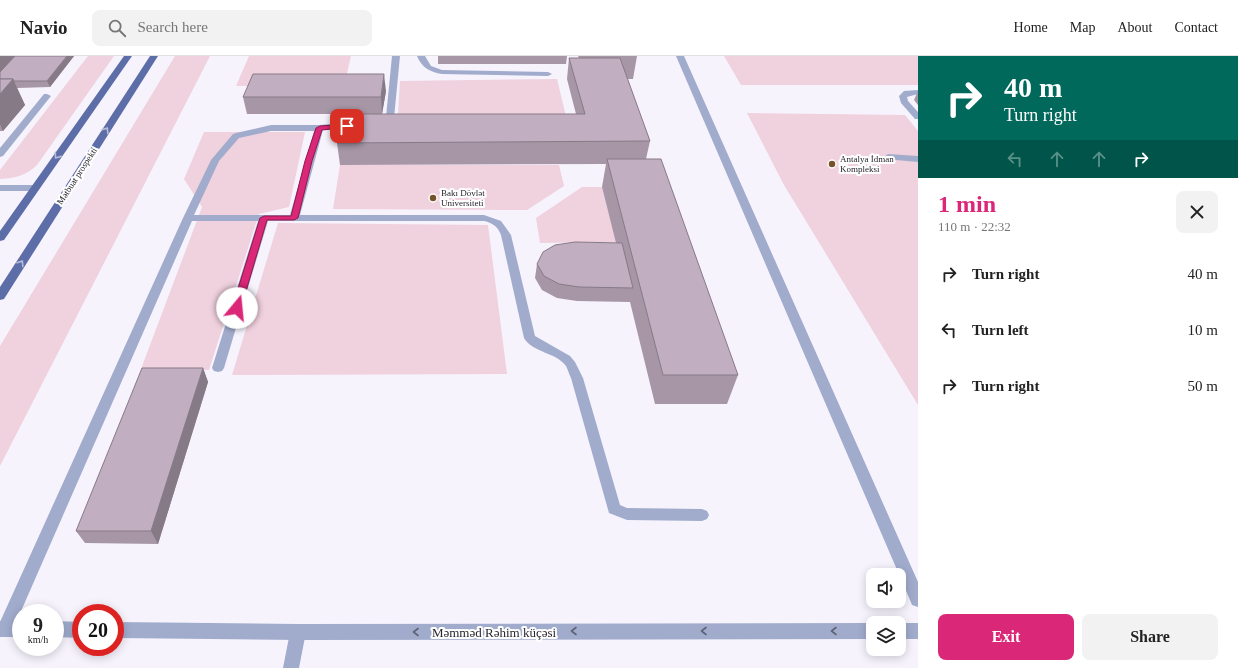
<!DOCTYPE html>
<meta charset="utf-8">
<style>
body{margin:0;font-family:Georgia,serif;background:#f2f2f2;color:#222;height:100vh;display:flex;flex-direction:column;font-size:15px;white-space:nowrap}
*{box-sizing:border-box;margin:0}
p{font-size:13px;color:#767676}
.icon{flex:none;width:22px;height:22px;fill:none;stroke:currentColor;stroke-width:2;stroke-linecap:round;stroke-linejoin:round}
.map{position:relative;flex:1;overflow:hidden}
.side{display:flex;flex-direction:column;background:#fff;width:320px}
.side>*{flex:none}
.banner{background:#00695c;color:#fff;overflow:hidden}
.controls{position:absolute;left:866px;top:512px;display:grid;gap:8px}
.controls a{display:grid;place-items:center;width:40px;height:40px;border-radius:8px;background:#fff;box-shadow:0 2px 10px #0003;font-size:20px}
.speed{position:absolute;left:12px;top:548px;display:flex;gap:8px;font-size:20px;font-weight:700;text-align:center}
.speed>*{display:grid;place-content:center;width:52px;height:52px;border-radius:50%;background:#fff;box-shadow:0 2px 10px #0003;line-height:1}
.speed small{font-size:10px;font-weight:400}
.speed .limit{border:6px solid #d22;background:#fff;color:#111}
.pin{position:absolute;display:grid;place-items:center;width:34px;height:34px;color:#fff;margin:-17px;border-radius:8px;box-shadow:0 2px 6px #0006}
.me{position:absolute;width:44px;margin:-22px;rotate:17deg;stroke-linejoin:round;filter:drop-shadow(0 0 3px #0008)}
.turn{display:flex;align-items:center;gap:14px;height:84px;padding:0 20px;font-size:18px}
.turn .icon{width:52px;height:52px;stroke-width:2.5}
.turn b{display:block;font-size:28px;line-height:34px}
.lanes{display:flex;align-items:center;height:38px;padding:0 20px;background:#0003;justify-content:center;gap:20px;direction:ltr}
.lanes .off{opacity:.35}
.round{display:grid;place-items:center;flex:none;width:42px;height:42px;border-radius:8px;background:#f2f2f2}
.summary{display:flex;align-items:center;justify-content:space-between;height:68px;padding:0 20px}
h1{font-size:24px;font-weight:700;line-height:30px;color:#db2777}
.action{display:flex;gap:8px;margin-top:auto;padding:8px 20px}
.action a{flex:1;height:46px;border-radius:8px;background:#db2777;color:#fff;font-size:16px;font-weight:700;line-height:46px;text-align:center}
.action a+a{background:#f2f2f2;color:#222}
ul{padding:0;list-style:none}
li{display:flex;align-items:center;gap:12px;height:56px;padding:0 20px}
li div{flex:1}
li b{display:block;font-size:15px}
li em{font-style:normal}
header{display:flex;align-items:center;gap:24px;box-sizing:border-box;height:56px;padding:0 20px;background:#fff;border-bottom:1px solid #e0e0e0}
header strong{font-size:19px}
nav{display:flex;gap:22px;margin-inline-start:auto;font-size:14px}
.search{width:280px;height:36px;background:#f2f2f2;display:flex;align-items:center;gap:10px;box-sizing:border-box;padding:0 14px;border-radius:8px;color:#767676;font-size:15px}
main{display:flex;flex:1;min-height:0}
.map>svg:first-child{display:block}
</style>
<header>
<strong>Navio</strong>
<div class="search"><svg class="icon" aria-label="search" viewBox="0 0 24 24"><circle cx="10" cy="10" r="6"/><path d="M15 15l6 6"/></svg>Search here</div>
<nav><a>Home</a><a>Map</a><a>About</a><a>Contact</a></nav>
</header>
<main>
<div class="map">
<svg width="918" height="612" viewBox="0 0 918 612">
<rect width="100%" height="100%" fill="#f6f3fd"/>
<!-- green -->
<g fill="#f0d1de">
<path d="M88 0H114L37 109C25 120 16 122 0 123V114Z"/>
<polygon points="175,0 210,0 0,410 0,290"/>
<polygon points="249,0 351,0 344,30 236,30"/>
<polygon points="724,0 918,0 918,29 741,29"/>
<polygon points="557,23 569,73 397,75 400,25"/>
<polygon points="747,57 905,59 918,75 918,349 784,129"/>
<polygon points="204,76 305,76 289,151 259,158 209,314 141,313 202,151 184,123"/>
<polygon points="340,109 559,109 564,130 527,154 333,153"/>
<polygon points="582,131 602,131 616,186 540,187 536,162"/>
<polygon points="278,167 488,169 507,318 232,319"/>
</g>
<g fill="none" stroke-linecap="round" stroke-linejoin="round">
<!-- service -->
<g fill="#a1accd" fill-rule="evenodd">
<path d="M392 0H400L394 62C390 67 382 70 376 69L375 67 386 61Z"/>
<path d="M417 0H425L431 10 442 14 548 16 552 18 548 20 442 18C430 16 422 12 417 0Z"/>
<polygon points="918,34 918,38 907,41 908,45 918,56 918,63 915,63 901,47 899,40 904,35"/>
<polygon points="44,38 47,38 51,40 3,100 0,101 0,92"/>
<path d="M357 66 361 69 360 71 323 74 300 159H484L501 165 511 179 535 280 570 300 575 306 583 322 620 449 627 452 702 453 707 455 709 459 707 463 702 465 627 464 609 457 571 322C569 318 568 314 566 310 556 296 533 297 524 282L501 179C498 171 493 167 484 165H268L224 312 222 315 218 316 214 315 212 312 258 165H192L11 578 5 581 0 579V566L183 162 211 104 233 78 236 77 271 69H319ZM271 75H314L290 159H194L219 105 239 82Z"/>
<polygon points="888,98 918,100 918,106 885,103 884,101"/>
<polygon points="0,129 34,129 39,132 34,135 0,135"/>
<polygon points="298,568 304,570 306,576 299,612 283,612 290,576 292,570"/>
</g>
<!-- pedestrian -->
<polygon fill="#a1accd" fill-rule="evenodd" points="676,0 684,0 918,526 918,551 912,549 910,544"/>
<!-- tertiary -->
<g fill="#a1accd" fill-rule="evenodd">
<rect x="0" y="565" width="21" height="16"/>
<polygon points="55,565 81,566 81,582 55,581"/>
<polygon points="115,566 298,568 873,567 873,583 298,584 115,582"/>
<rect x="899" y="567" width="19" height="16"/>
</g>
<!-- primary -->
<g fill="#5d6da8" fill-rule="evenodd">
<polygon points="124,0 132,0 4,184 0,185 0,175"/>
<polygon points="150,0 158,0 4,243 0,244 0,231"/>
</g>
</g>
<!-- wall -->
<g fill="#a696a6">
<polygon points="0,0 74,0 50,31 17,32 25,49 3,75 0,75"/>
<polygon points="438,0 567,0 566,8 438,8"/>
<polygon points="578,0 637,0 633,23 627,23 650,85 646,103 738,319 727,348 655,348 630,246 577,245 557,242 542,234 535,222 537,208 616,187 602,131 606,108 340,109 337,87 576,58 567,23 569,2 579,2"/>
<polygon points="386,35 382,58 247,58 243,41"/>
<polygon points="918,35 918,49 914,44"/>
<polygon points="203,312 208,326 158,488 85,487 76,475"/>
</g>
<!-- shaded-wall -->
<g fill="#877a87">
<polygon points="0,0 23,0 0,25"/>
<polygon points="67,0 74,0 50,31 47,25"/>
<polygon points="384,18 386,35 382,58 381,41"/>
<polygon points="13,23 25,49 3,75 0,68 0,38"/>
<polygon points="203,312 208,326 158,488 151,475"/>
</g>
<!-- building -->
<g fill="#c1aec1" stroke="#877a87">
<polygon points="15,0 67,0 47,25 14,25 13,23 0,23 0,16"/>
<polygon points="569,2 620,2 650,85 337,87 343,58 585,58"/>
<polygon points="253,18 384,18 381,41 243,41"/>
<polygon points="0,23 13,23 0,38"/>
<polygon points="607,103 661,103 738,319 663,319"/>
<polygon points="575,186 622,187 633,232 579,231 559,228 544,220 537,208 543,196 555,189"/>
<polygon points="142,312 203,312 151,475 76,475"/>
</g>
<!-- one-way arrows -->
<defs><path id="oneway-chevron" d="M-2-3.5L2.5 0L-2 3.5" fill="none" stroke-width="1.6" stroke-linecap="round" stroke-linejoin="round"/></defs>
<g stroke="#b6bdd8">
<use href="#oneway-chevron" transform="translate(106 74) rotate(-57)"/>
<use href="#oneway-chevron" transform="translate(57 100) rotate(125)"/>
<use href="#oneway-chevron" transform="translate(21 207) rotate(-57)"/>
</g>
<g stroke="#5e6276">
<use href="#oneway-chevron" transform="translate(574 575) rotate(180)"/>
<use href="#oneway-chevron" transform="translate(704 575) rotate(180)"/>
<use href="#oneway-chevron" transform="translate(834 575) rotate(180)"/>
<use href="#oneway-chevron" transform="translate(416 576) rotate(180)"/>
</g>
<!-- route -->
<polygon fill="#db2777" stroke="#8e194d" points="347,68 350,68 350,71 322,74 312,105 298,162 294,164 267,164 241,252 237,255 234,254 232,252 260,162 264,160 291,160 305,105 316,72 320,70"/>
<!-- markers -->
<g fill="#75542a" stroke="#fff" stroke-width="1.5">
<circle cx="832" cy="108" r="4"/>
<circle cx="433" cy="142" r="4"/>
</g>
<g text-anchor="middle" stroke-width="4" stroke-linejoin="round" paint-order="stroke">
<!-- far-poi labels -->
<g font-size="9" fill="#28252e" stroke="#fff" text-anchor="start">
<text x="840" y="106">Antalya İdman<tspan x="840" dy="10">Kompleksi</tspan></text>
<text x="441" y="140">Bakı Dövlət<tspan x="441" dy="10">Universiteti</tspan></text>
</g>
<!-- far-street labels -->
<g font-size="9" fill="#28252e" stroke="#fff">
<text transform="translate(77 120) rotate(-57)" y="3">Mətbuat prospekti</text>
</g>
<!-- near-street labels -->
<g font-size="13" fill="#28252e" stroke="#fff">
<text x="494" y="581">Məmməd Rəhim küçəsi</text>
</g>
</g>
</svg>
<div class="controls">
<a><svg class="icon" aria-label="sound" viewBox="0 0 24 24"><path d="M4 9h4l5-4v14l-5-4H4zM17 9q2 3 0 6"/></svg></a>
<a><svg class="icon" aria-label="layers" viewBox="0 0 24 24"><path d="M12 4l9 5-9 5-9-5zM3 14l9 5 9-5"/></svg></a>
</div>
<div class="speed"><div>9<small>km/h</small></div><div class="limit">20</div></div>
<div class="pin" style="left:347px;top:70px;background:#d93025"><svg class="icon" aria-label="arrive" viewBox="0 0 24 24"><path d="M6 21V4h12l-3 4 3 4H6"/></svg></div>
<svg class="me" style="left:237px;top:252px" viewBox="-20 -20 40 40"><circle r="19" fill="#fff"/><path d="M0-13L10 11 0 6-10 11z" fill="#db2777"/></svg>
</div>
<section class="side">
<div class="banner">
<div class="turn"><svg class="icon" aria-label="right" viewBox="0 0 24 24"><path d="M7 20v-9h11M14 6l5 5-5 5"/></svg><div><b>40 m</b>Turn right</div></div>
<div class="lanes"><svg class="icon off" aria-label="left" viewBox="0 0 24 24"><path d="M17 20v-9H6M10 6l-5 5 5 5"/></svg><svg class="icon off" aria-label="ahead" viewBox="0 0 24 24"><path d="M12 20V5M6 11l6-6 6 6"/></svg><svg class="icon off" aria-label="ahead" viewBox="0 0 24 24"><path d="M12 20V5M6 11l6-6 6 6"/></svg><svg class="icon" aria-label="right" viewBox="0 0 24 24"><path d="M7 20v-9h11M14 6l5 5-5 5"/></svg></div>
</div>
<div class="summary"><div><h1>1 min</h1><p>110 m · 22:32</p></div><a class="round"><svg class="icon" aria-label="close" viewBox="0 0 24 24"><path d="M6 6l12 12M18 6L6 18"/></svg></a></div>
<ul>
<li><svg class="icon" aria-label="right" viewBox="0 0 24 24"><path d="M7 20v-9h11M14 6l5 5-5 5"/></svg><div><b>Turn right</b></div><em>40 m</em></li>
<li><svg class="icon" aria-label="left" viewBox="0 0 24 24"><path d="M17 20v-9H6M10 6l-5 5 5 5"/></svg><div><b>Turn left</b></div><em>10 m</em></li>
<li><svg class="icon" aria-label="right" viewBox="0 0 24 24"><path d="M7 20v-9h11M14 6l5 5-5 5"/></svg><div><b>Turn right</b></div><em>50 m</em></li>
</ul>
<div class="action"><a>Exit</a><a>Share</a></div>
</section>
</main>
